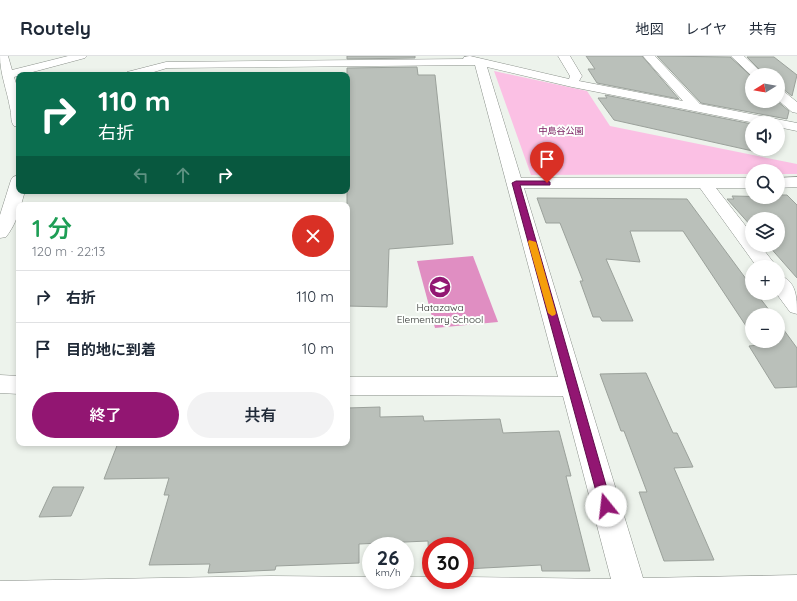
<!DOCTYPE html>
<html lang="ja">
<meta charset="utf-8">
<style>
body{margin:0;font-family:Quicksand,"Noto Sans JP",sans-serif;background:#f2f2f3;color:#1f2937;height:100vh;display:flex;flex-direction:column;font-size:15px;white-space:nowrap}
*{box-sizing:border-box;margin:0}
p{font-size:13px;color:#747a83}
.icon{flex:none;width:22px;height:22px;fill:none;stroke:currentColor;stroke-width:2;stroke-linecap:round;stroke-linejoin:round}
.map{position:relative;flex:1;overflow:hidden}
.panel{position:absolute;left:16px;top:146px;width:334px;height:244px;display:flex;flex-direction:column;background:#fff;border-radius:8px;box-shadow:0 2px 6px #0003}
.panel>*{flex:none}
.top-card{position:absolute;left:16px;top:16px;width:334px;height:122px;border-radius:8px;box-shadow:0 2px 6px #0003;background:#0b6e4f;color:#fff;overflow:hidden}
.needle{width:26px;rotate:259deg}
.controls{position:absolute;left:745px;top:12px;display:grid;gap:8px}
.controls a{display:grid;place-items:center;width:40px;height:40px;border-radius:50%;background:#fff;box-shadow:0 2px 6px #0003;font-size:20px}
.speed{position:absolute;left:362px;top:481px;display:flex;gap:8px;font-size:20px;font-weight:700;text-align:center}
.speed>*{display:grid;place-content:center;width:52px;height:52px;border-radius:50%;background:#fff;box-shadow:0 2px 6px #0003;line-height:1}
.speed small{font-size:10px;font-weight:400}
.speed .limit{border:6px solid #d22;background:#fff;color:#111}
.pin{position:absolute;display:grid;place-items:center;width:34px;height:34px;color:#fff;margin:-41px -17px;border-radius:50% 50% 50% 0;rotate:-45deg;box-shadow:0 0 4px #0007}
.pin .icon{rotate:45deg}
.me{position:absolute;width:44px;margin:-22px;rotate:344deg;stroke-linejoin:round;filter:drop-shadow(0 0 3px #0008)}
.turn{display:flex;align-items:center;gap:14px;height:84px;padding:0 16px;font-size:18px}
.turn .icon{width:52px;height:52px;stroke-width:2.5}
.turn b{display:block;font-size:28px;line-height:34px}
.lanes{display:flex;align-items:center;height:38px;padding:0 16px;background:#0003;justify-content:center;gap:20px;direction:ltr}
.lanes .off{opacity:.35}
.round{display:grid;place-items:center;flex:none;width:42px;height:42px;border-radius:21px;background:#f2f2f3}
.summary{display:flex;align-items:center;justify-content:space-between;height:68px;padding:0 16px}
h1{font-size:24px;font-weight:600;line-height:30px;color:#1e9e55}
.button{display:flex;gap:8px;margin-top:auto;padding:8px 16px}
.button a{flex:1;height:46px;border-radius:24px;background:#921672;color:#fff;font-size:16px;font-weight:600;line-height:46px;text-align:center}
.button a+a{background:#f2f2f3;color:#1f2937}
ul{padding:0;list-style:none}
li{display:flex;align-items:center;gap:12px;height:52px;padding:0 16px;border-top:1px solid #e0e1e3}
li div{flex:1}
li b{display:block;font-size:15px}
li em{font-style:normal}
header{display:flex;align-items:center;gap:24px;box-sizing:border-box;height:56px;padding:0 20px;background:#fff;border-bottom:1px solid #e0e1e3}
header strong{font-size:19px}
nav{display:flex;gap:22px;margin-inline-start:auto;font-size:14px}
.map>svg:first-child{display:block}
</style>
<header>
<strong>Routely</strong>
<nav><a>地図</a><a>レイヤ</a><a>共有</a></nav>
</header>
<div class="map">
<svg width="797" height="545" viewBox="0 0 797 545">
<rect width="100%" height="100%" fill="#edf3ec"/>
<!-- green -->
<polygon fill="#fbc0e4" points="494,15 587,35 610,70 797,108 797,118 778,118 778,115 752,115 752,118 531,119"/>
<!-- water -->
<polygon fill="#e08ec2" points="473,200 498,266 435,272 417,205"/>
<!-- building -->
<g fill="#bac0ba" stroke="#9ba19b">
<polygon points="347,0 415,0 415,2 347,3"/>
<polygon points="586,0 642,0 679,43 597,27 588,13 595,13"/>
<polygon points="657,0 730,1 752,21 752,45 777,45 789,55 787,63 701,47"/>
<polygon points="747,1 774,1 797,19 792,40 783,33 778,32 778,19 765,19"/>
<polygon points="417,11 418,19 435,19 453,188 389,193 387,251 347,250 347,12"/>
<polygon points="605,39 752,68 752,93 766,93 766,98 614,64 598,42 607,42"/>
<polygon points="778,139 787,139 797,149 797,222 768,189 778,189 778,163 752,163 752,171 727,143 734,143 732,140 778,141"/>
<polygon points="537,142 687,143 752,231 752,237 756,237 773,259 752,259 752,279 683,175 630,175 640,206 606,203 633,265 602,265 600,261 593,261 580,225 583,225 560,167 546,167"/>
<polygon points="778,266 797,292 797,331 775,332 749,290 759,289 756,285 778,285"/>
<polygon points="646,317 673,377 677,377 693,411 674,412 714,504 664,505 639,436 647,436 624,375 621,375 600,318"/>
<polygon points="380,351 380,361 423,360 424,365 500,363 503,377 559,375 571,420 566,420 590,515 542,515 541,509 465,513 465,490 431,490 431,509 429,509 428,485 359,488 359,507 276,510 275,514 208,517 210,508 149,509 169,439 164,439 169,422 104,423 118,387 347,387 347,352"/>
<polygon points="53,431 84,431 71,460 39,461"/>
</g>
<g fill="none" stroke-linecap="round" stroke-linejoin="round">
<!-- minor casing -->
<g stroke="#8a908a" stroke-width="1">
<g id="minor">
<path d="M0 0H8L12 14 68 0H87L85 2 14 21 19 37V71L14 70C10 65 12 58 10 52 7 34 0 18 0 0Z"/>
<polygon points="470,0 569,23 570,20 558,0 570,0 582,20 579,25 683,45 643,0 655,0 700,48 797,67 797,75 778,71 778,67 755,67 572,31 487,11 521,122 752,122 752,132 716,132 752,178 752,189 760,189 777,211 757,211 700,132 524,132 643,522 797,519 797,545 0,545 0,525 271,520 371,521 371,524 405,524 405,521 431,521 431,524 465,524 465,521 611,523 563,340 347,339 347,321 558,321 475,9 167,12 144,19 125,19 127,16 166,6 463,3 464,1"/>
<polygon points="731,0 744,0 764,19 752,20"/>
<polygon points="778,33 782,34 797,46 797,57 792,56 778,44"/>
<path d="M19 119V135H25L21 149H19C19 160 13 172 6 181L0 182V159L11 124 13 121Z"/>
<polygon points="797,121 797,131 778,132 778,122"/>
<path d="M778 219C797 224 797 242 797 258L790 256 776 237H778Z"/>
<polygon points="0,319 19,320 19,338 0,337"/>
</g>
</g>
<!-- minor -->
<use href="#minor" fill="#fff" fill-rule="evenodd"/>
</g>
<!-- route -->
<polygon fill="#921672" stroke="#5f0e4a" points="547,125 550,126 550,129 520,129 612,450 610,454 606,456 602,454 600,450 512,127 516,125"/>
<!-- slow -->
<polygon fill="#f59e0b" points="529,184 536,186 556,257 555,259 552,260 548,257 528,186"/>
<!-- icons -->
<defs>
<g id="school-disc" transform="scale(1.15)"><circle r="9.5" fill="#921672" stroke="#fcfffc"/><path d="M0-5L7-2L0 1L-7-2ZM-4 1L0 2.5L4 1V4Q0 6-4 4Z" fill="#fff"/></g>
</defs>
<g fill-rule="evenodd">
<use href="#school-disc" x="440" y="231"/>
</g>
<g text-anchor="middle" stroke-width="4" stroke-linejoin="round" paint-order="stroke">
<!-- far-park labels -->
<g font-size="9" fill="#77185d" stroke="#fcfffc">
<text x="561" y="78">中島谷公園</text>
</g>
<!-- poi labels -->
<g font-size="10" fill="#2f312f" stroke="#fcfffc">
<text x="440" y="255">Hatazawa<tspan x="440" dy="12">Elementary School</tspan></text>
</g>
</g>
</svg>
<div class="controls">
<a><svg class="needle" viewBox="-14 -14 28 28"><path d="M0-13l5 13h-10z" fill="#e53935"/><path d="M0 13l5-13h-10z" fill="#747a83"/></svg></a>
<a><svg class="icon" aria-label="sound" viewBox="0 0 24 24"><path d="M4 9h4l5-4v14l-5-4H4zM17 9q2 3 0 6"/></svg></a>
<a><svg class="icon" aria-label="search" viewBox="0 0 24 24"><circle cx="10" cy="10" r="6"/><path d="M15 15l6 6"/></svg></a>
<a><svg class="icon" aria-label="layers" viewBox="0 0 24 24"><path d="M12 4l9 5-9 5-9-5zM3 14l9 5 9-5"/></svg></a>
<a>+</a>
<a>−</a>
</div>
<div class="speed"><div>26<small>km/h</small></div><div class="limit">30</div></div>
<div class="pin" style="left:547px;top:127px;background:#d93025"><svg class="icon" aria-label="arrive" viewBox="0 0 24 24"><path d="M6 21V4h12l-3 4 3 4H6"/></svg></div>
<svg class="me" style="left:606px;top:450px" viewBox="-20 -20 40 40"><circle r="19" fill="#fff"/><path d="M0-13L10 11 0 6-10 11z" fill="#921672"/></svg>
<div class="top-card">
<div class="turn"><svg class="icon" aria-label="right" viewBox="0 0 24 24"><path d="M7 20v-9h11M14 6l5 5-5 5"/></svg><div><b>110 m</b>右折</div></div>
<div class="lanes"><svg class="icon off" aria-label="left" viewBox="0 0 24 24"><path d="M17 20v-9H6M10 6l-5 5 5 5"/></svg><svg class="icon off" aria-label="ahead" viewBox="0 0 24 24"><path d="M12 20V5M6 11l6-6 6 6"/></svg><svg class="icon" aria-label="right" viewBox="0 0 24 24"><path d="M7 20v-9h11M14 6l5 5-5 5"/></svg></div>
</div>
<section class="panel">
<div class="summary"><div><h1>1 分</h1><p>120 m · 22:13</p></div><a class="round" style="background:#d93025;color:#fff"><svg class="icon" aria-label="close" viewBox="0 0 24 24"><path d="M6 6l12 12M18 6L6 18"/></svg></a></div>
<ul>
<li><svg class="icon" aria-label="right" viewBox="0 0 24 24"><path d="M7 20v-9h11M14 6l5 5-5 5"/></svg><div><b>右折</b></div><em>110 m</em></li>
<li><svg class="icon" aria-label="arrive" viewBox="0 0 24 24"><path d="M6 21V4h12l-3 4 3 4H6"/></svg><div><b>目的地に到着</b></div><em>10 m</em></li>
</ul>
<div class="button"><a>終了</a><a>共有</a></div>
</section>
</div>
